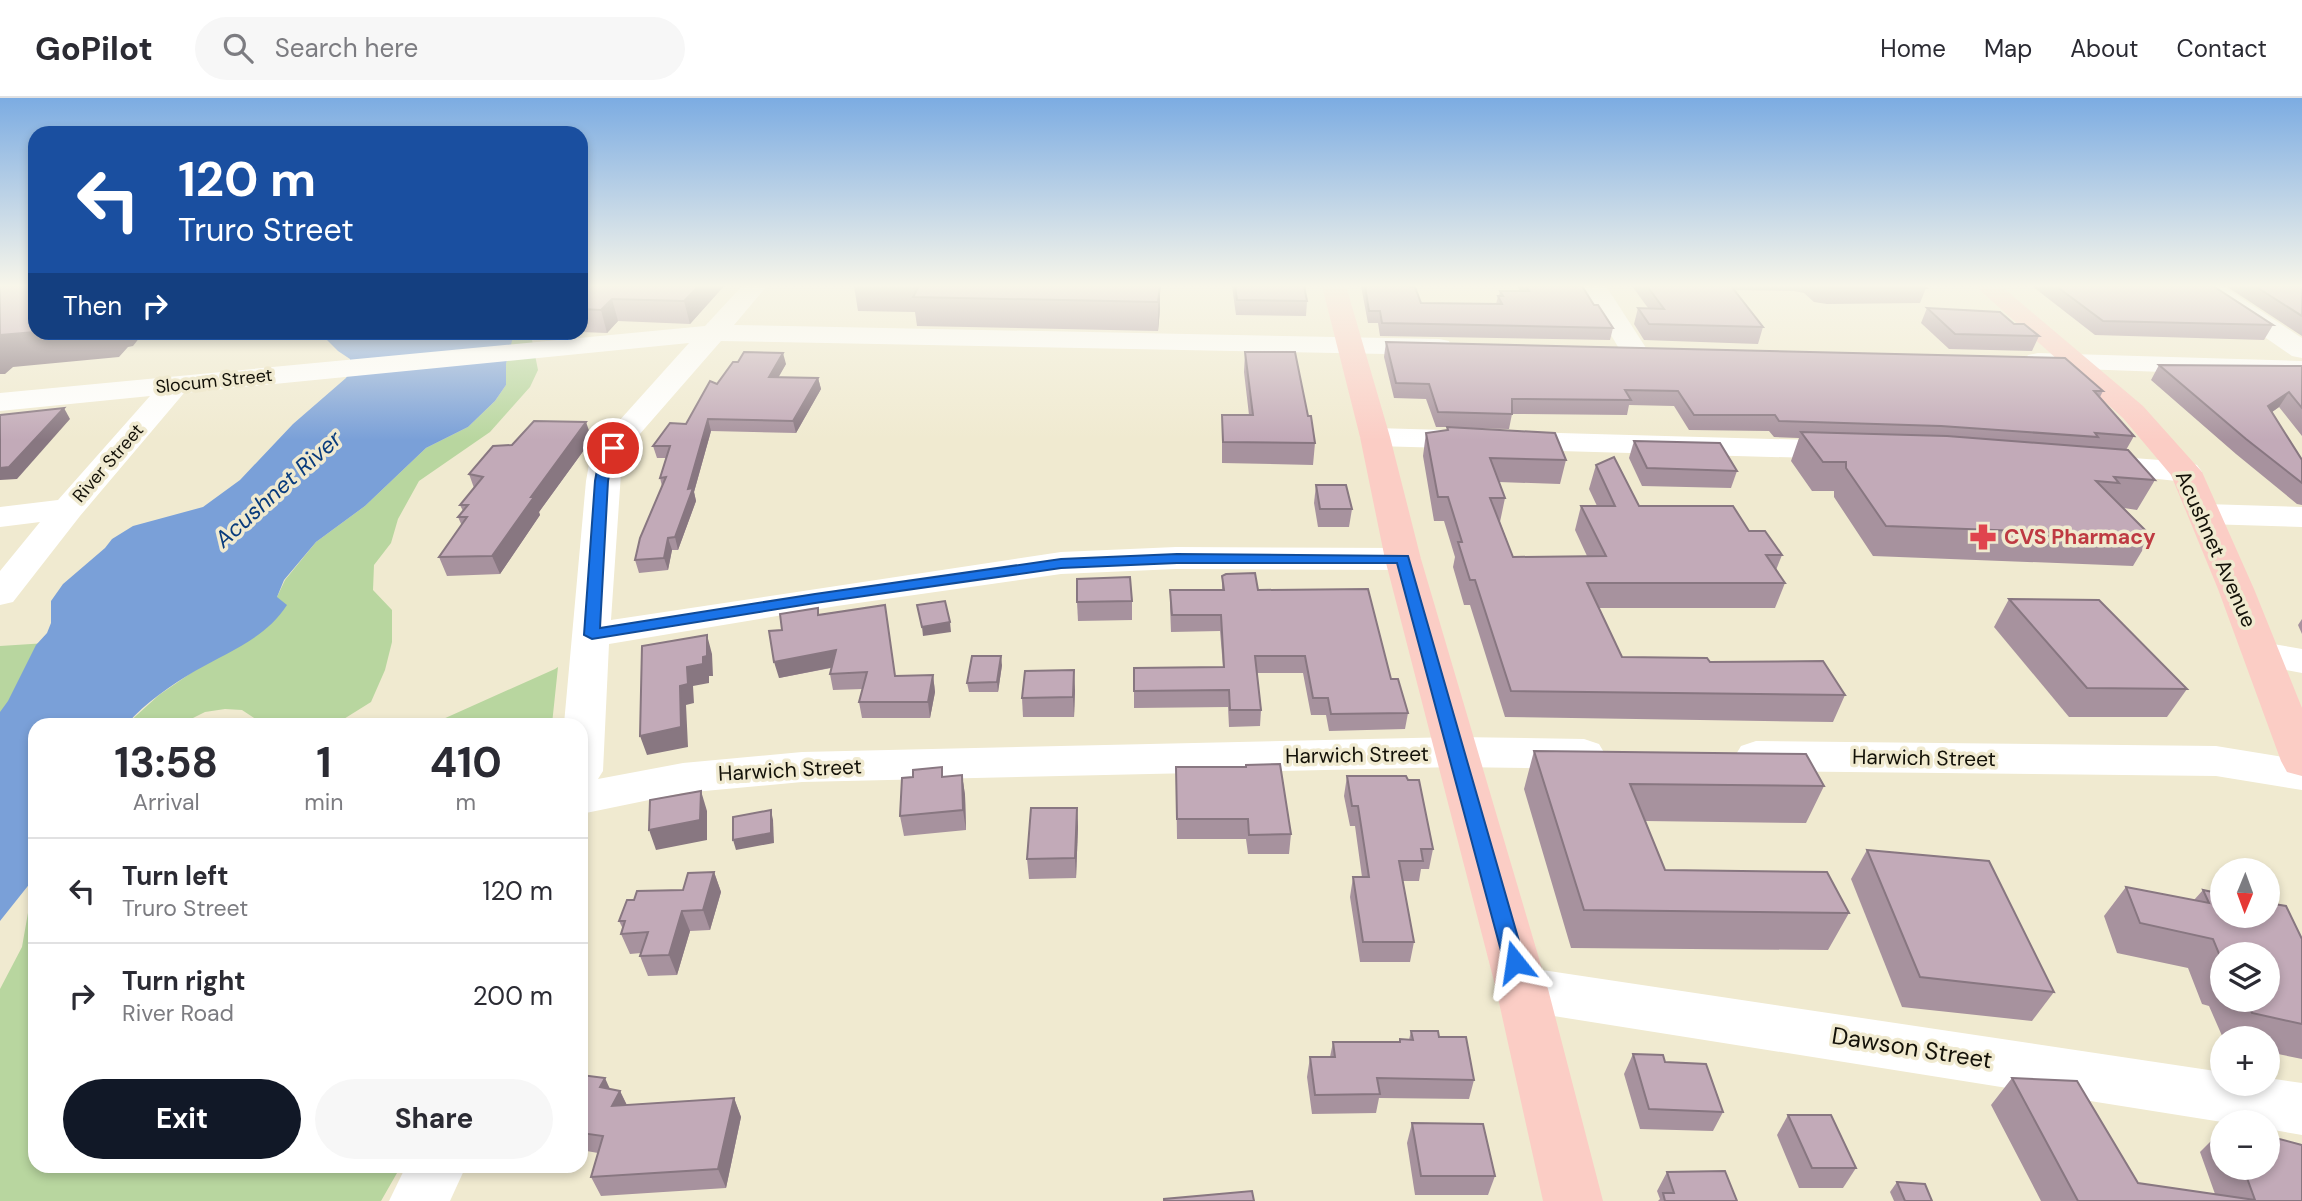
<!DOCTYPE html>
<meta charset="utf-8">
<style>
body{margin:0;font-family:"DM Sans",sans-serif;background:#f7f7f7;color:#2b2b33;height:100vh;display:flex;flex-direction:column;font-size:26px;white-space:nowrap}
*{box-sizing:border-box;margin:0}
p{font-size:23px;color:#7c7c81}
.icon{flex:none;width:38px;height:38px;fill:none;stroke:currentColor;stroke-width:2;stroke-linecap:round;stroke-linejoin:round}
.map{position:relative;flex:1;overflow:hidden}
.details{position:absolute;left:28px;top:620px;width:560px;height:455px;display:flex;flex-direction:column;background:#fff;border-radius:21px;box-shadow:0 4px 10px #0003}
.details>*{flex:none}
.banner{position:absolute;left:28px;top:28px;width:560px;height:214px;border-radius:21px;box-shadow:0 4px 10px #0003;background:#1a4fa0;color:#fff;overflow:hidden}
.needle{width:46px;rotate:181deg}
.buttons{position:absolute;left:2210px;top:760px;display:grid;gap:14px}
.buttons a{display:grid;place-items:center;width:70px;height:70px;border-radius:50%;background:#fff;box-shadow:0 4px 10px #0003;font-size:35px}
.pin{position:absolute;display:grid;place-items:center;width:60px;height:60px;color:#fff;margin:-30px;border:4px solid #fff;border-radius:50%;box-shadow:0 2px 7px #0007}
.me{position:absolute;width:77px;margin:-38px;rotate:345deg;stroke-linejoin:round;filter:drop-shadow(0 0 5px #0008)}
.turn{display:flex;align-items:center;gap:24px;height:147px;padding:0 35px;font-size:32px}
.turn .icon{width:91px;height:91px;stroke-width:2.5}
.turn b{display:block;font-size:49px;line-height:60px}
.then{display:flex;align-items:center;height:66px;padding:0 35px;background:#0003;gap:14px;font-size:26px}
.eta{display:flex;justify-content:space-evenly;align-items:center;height:119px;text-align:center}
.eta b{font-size:42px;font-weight:700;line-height:49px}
.button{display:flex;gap:14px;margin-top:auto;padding:14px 35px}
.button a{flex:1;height:80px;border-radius:42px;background:#111827;color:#fff;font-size:28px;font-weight:700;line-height:80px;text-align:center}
.button a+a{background:#f7f7f7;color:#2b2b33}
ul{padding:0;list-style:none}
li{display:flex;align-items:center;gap:21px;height:105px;padding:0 35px;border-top:2px solid #e1e1e2}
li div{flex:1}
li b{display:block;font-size:26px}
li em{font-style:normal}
header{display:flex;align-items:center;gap:42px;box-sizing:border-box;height:98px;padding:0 35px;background:#fff;border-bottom:2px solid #e1e1e2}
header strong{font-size:33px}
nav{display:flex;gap:38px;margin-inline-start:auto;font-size:24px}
.search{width:490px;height:63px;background:#f7f7f7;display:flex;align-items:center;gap:18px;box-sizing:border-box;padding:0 24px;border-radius:38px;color:#7c7c81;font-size:26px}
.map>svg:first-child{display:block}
</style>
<header>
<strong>GoPilot</strong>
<div class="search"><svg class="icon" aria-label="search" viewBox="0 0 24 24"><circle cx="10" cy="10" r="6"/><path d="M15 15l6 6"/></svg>Search here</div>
<nav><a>Home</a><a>Map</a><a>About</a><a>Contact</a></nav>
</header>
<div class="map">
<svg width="2302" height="1103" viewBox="0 0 2302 1103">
<rect width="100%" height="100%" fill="#f0ead0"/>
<!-- green -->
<g fill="#b8d69f">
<polygon points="513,235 523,235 532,242 538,272 530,289 490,334 419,383 398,421 391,445 374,467 373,492 392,512 392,544 385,572 371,604 339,624 333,626 263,626 242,612 225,611 205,614 181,626 127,626 159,597 194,573 277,499 285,482 316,444 365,408 426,350 468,329 495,303 506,287 506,266"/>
<polygon points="78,543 0,650 0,548"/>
<polygon points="558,569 552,626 432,626 555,571"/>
<polygon points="35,796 35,1068 401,1068 381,1103 0,1103 0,891 22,849 29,809"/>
</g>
<!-- water -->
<path fill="#7aa0d8" d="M320 235H514L506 266V287L495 303 468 329 426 350 365 408 316 444 284 482 277 499 287 507C265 541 229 553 195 573 171 587 145 605 127 626H35V779L0 823V614L8 603 36 547 47 535 51 525V503L63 486 105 450 112 441 133 428 203 409 240 382 293 326 346 280 350 273V261L338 253Z"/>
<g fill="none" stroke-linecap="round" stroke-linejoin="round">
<!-- minor -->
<g fill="#fff" fill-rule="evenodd">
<polygon points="742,188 767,188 734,227 1439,241 1449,243 1452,249 1449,255 1439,257 721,243 632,345 622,361 611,522 1061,454 1176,449 1403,450 1415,454 1421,461 1415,468 1403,472 1176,471 1061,476 837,508 609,546 603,673 598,681 683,665 802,654 1456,639 1584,641 1599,646 1605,656 1599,666 1584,671 1456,669 802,684 683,695 581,716 581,626 564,626 586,383 590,361 610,333 689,245 184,295 80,418 13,504 0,507 0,473 40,424 0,429 0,409 58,402 150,298 0,313 0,295 705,228"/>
<polygon points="1582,188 1606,188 1648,253 1644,259 1634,261 1624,259"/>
<polygon points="2195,188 2223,188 2302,240 2302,260 2292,258 2198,193"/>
<polygon points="2038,255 2302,263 2302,279 2028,269 2024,263 2028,257"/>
<polygon points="1375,330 1848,343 1859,345 1863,352 1859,359 1848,361 1375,348 1364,345 1360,339 1364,333"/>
<polygon points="2094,357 2186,364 2197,367 2202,374 2197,381 2186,384 2083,373 2078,366 2083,359"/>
<polygon points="2205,406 2302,409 2302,429 2205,426 2193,423 2188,416 2193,409"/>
<polygon points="2261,544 2302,551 2302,575 2247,565 2242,556 2247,547"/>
<polygon points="1756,643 2216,648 2302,662 2302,692 2216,678 1756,673 1741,668 1735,658 1741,648"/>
<polygon points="1522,869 2222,974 2222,985 2268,985 2268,980 2302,985 2302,1037 2268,1031 2268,1024 2222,1024 1522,913 1504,906 1496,891 1504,876"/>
<polygon points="406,1068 466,1068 450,1103 389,1103"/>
</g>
<!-- major -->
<g fill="#fbcdc5" fill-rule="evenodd">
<polygon points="1322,188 1346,188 1390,339 1421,461 1548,891 1603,1103 1543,1103 1496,891 1385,461 1360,339"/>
<polygon points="1975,188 2001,188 2143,308 2202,374 2254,491 2302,610 2302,678 2287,674 2281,663 2218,491 2171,377 2123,320"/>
</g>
</g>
<!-- wall -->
<g fill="#a7929e" fill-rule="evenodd">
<polygon points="581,188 724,188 690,226 618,223 607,235 581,234"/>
<polygon points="854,188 1160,188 1160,211 1158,233 917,228 915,214 858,213"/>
<polygon points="1232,188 1305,188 1307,203 1306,218 1236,217"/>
<polygon points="1361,188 1410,188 1421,205 1496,206 1498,198 1499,198 1500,193 1520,193 1517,188 1582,188 1594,207 1613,230 1610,242 1380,238 1378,225 1368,225"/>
<polygon points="1632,188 1923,188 1926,190 1920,205 1827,206 1814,204 1804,195 1794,193 1735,192 1763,229 1758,246 1644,242 1634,226 1638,210 1648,210"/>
<polygon points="2032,188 2213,188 2273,227 2264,242 2095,237"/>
<polygon points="2226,188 2302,188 2302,238"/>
<polygon points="1927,210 2039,238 2032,253 1949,251 1921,225"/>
<polygon points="1386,244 2103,293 2100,299 2134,338 2126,352 2155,382 2137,412 2124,410 2151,438 2133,468 1873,458 1834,399 1834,393 1812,393 1791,363 1799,340 1774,339 1769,333 1689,332 1674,308 1629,307 1627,317 1512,316 1509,331 1455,330 1566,362 1560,386 1499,384 1505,400 1500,424 1513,459 1587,458 1575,432 1581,408 1597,408 1589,391 1596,367 1639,408 1749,433 1782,457 1776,472 1785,485 1775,510 1599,510 1622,559 1710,564 1845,597 1833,624 1505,619 1470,507 1464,507 1453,469 1455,459 1444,423 1434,423 1423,358 1426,335 1447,332 1447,329 1436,329 1426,301 1394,300 1384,259"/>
<polygon points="1245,254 1315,345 1313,367 1222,365 1222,317 1249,317 1244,274"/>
<polygon points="786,266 778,279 818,280 821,291 796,335 711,333 694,394 696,403 678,452 672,452 668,472 639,475 635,462 662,388 660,380 667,360 657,360 653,348 686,326 717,286"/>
<polygon points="2159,267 2302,268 2302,338 2279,309 2272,314 2302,385 2302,407 2297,406 2236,356 2151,282"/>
<polygon points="592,341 539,414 540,417 500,476 447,478 439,459 462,428 458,419 463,413 460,407 474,390 469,376 512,347"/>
<polygon points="1634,343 1737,373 1731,390 1642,388 1629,360"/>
<polygon points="1316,387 1352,411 1349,429 1318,429 1314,405"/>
<polygon points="1222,478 1258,492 1391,581 1408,615 1405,631 1329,633 1326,617 1311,617 1303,575 1257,575 1261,612 1260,628 1229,629 1228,609 1134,610 1134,570 1223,569 1220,533 1171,534 1170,508 1170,492 1222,492"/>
<polygon points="2009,501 2187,591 2167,619 2069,619 1994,529"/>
<polygon points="1132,503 1132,522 1078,523 1077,504"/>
<polygon points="818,510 819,516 896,578 933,577 935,594 930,620 862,620 859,604 863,591 833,592 830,576 831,570 779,580 782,532"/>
<polygon points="2302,521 2302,536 2298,527"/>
<polygon points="1002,567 998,594 969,594 967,585"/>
<polygon points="1075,592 1074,619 1023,619 1022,600"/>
<polygon points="1534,653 1824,688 1806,725 1645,723 1665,772 1849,815 1828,852 1571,850 1524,691"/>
<polygon points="942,669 943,679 962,677 965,697 966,732 904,738 900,718 913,679"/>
<polygon points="1176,669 1291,736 1289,756 1248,756 1246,741 1177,741"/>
<polygon points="1347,678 1433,751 1429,771 1421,771 1419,783 1402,783 1414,844 1410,864 1360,864 1350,799 1353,779 1362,779 1355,728 1350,728 1344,698"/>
<polygon points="1077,710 1078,729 1076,780 1029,781 1027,761"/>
<polygon points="1867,752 2054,894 2032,923 1902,909 1851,781"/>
<polygon points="714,774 721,794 710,832 690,833 677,877 648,878 640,858 641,855 630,856 621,836 623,831 619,823 634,802 683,792"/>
<path d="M2126 789 2194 802 2203 792 2302 841V961L2268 954V940H2223L2209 908 2202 906 2188 870 2117 855 2104 818ZM2222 856 2268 901H2222Z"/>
<polygon points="1411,933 1439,939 1474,982 1469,1001 1379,1000 1376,1015 1312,1016 1307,979 1310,959 1330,959 1333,944 1399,944 1400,941 1409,942"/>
<polygon points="1633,956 1665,964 1723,1014 1713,1033 1640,1031 1624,976"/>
<polygon points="581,977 610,991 620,993 627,1007 734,1000 741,1019 726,1090 601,1098 591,1079 598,1055 581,1052"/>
<polygon points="2012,980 2138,1085 2215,1096 2200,1054 2222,1032 2222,1069 2268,1069 2302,1103 2041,1103 1991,1007"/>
<polygon points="1788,1017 1856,1070 1843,1090 1799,1090 1777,1037"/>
<polygon points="1412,1025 1495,1078 1488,1097 1415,1097 1407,1045"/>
<polygon points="1667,1074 1737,1103 1658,1103 1660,1101 1657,1093"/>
<polygon points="1897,1084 1932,1103 1894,1103 1890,1094"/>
</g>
<!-- shaded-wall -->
<g fill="#887781">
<polygon points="699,188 724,188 690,226 684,203"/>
<polygon points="1160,188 1160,211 1158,233 1158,204"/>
<polygon points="612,201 618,223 607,235 601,212"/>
<polygon points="35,234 144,234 133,248 128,249 119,259 13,269 5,276 0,276 0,237"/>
<polygon points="783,255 786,266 772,291 769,279"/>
<polygon points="818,280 821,291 796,335 793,323"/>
<polygon points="2289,294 2279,309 2258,324 2268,308"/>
<polygon points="64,310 70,321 17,381 0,382 0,370"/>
<polygon points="708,321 711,333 694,394 696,403 678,452 675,439"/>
<polygon points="586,324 592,341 539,414 540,417 500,476 492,458 531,399"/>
<polygon points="668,440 672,452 668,472 664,460"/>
<polygon points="950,524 951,534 923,538 922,529"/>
<polygon points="707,537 712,556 713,578 709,578 709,585 693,588 694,605 686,607 688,649 647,657 640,638 680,588 687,569 703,559"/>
<polygon points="836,552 839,568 779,580 774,564"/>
<polygon points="1001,558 1002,567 998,594 997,584"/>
<polygon points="1074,572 1075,592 1074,619 1073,599"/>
<polygon points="933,577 935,594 930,620 928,604"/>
<polygon points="962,677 965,697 966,732 963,712"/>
<polygon points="701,693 707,713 707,742 656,752 649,732"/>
<polygon points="1077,710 1078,729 1076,780 1075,760"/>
<polygon points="771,712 773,722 774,745 736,752 733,742"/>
<polygon points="714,774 721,794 710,832 703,812"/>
<polygon points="682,813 690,833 677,877 669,857"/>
<polygon points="605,980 614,1000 600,989"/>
<polygon points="620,993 629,1012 612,1008"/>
<polygon points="734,1000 741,1019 726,1090 718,1071"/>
</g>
<!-- building -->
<g fill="#c2aab8" stroke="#887781" stroke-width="2">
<polygon points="0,188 35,188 35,234 0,237"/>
<polygon points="581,188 699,188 684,203 612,201 601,212 581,211"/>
<polygon points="915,188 1160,188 1158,204 913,199 918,190 914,190"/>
<polygon points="1235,188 1304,188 1307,203 1237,202"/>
<polygon points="1365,188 1410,188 1410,189 1415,189 1421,205 1502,206 1498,198 1503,198 1500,193 1529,193 1526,188 1582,188 1594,207 1598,207 1613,230 1382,225 1380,213 1369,213"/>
<polygon points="1647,188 1731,188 1763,229 1649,226 1638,210 1664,211"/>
<polygon points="1818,188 1923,188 1926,190 1832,190"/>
<polygon points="2056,188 2213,188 2273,227 2103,223"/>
<polygon points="2255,188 2302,188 2302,218"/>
<polygon points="1927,210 2000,214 2014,226 2024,226 2039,238 1955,236"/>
<polygon points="1386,244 2065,260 2103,293 2094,293 2134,338 2095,335 2098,339 1941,328 1779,323 1775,317 1694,317 1678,293 1625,292 1631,302 1512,301 1512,316 1438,314 1429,286 1396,285"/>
<polygon points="744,254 783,255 769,279 818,280 793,323 708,321 688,391 693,390 675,439 668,440 664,460 635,462 640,440 666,379 660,380 670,348 653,348 670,325 686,326 710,283 717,286 733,264 738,264"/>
<polygon points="1245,254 1295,254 1308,318 1311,318 1315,345 1223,344 1222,317 1253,317"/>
<polygon points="2159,267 2302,268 2302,310 2289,294 2268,308 2302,362 2302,385 2246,341"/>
<polygon points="64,310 9,369 0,370 0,317"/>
<polygon points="534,323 586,324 531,399 534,399 492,458 439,459 467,419 458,419 468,407 460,407 483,379 469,376 493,348 512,347"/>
<polygon points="1447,329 1555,335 1566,362 1490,360 1505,400 1490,400 1513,459 1606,458 1581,408 1615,408 1596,367 1614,359 1639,408 1733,408 1749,433 1765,433 1782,457 1766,457 1785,485 1587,485 1622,559 1707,560 1710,564 1823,563 1845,597 1511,593 1475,482 1470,482 1458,444 1462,444 1448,399 1438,399 1426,335 1448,332"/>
<polygon points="1801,334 1947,338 2128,352 2155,382 2114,379 2119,385 2096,383 2151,438 1886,428 1846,370 1846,364 1823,364"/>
<polygon points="1634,343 1720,345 1737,373 1647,370"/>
<polygon points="1316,387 1346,387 1352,411 1320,411"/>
<polygon points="1255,475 1258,492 1368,491 1391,581 1398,581 1408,615 1331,616 1328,600 1313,600 1305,558 1255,558 1261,612 1230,612 1229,592 1134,593 1134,570 1224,569 1221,517 1172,517 1170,492 1224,492 1222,478 1226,476"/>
<polygon points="1130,479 1132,503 1077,504 1077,481"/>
<polygon points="2009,501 2099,502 2187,591 2087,590"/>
<polygon points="945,503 950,524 922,529 917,507"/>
<polygon points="885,507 895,578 933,577 928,604 859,604 867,574 830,576 836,552 774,564 769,533 782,532 780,516 818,510 818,517"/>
<polygon points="707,537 707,558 703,559 703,566 687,569 688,586 680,588 681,629 640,638 642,548"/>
<polygon points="972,558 1001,558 997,584 967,585"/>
<polygon points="1074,572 1073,599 1022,600 1025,573"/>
<polygon points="1534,653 1806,656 1824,688 1630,686 1665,772 1827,774 1849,815 1584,812"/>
<polygon points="1280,666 1291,736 1249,737 1248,721 1177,721 1176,669 1246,669 1246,667"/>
<polygon points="942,669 942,679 962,677 963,712 900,718 902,680 913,679 913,672"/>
<polygon points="1347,678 1406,678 1408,682 1419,682 1433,751 1421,751 1423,763 1399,763 1414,844 1363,844 1353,779 1369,779 1358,708 1352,708"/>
<polygon points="701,693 700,722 649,732 650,702"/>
<polygon points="1031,710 1077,710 1075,760 1027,761"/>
<polygon points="771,712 771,735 733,742 733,719"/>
<polygon points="1867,752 1989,763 2054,894 1920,879"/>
<polygon points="714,774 703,812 682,813 669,857 640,858 648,834 621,836 625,823 619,823 627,802 634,802 637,793 683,792 688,775"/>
<polygon points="2126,789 2209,805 2203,792 2222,796 2222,817 2268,817 2268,805 2286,808 2302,841 2302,926 2252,915 2246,901 2268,901 2268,856 2222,856 2222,863 2213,841 2140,825"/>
<polygon points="1411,933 1438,933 1439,939 1466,939 1474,982 1377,980 1380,996 1315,997 1310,959 1335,959 1333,944 1400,944 1400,941 1413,942"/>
<polygon points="1633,956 1663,957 1665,964 1706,966 1723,1014 1649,1011"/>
<polygon points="581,977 605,980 600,989 620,993 612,1008 734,1000 718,1071 591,1079 603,1038 581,1035"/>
<polygon points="2012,980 2077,983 2138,1085 2255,1102 2243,1069 2268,1069 2268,1038 2302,1047 2302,1103 2078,1103"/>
<polygon points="1788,1017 1831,1017 1856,1070 1812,1070"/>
<polygon points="1412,1025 1483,1026 1495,1078 1421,1078"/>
<polygon points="1725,1073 1737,1103 1665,1103 1663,1095 1674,1095 1667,1074"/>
<polygon points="1897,1084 1925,1086 1932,1103 1905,1103"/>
<polygon points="1252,1093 1254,1103 1164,1103 1164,1101"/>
</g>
<!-- sky -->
<linearGradient id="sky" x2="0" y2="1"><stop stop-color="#7cace2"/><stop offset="0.55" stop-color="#f8f6ea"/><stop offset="1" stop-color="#f8f6ea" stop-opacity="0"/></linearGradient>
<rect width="2302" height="342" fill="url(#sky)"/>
<!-- route -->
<polygon fill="#1a73e8" stroke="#114b97" stroke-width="2" points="613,346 619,350 612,361 608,383 600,530 815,496 1061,461 1177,456 1408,458 1525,864 1522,870 1515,873 1507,870 1504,864 1397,465 1177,465 1061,470 815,505 592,541 584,537 595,383 599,361 608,347"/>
<!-- icons -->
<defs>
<g id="pharmacy-bare" transform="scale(2.1)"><path d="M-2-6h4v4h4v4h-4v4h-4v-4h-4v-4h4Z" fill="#e0444e" stroke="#f0ead0" stroke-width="2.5" paint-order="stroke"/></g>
</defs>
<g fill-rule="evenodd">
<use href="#pharmacy-bare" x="1983" y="439"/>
</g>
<g text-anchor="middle" stroke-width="7" stroke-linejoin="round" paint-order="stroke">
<!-- far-street labels -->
<g font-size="18" fill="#131108" stroke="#f0ead0">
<text transform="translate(214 283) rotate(-6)" y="6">Slocum Street</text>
<text transform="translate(108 365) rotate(-49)" y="6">River Street</text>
</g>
<!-- health labels -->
<g font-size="21" font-weight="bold" fill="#be3a42" stroke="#f0ead0" text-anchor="start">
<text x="2004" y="446">CVS Pharmacy</text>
</g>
<!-- street labels -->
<g font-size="21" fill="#131108" stroke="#f0ead0">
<text transform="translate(2216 451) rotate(66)" y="7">Acushnet Avenue</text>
<text transform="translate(1357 657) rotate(-1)" y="7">Harwich Street</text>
<text transform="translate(1924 660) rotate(1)" y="7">Harwich Street</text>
<text transform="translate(790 672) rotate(-3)" y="7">Harwich Street</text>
</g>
<!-- water labels -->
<g font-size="23" font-style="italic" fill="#083b7c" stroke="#f0ead0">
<text transform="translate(278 391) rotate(-42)" y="8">Acushnet River</text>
</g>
<!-- near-street labels -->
<g font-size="24" fill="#131108" stroke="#f0ead0">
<text transform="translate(1912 950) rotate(9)" y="8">Dawson Street</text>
</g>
</g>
</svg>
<div class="buttons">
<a><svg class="needle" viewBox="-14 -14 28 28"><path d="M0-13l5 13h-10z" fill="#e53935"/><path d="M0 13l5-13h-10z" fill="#7c7c81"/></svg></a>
<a><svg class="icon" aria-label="layers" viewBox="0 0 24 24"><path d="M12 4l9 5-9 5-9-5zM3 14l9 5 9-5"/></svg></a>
<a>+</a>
<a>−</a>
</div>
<div class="pin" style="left:613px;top:350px;background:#d93025"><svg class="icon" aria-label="arrive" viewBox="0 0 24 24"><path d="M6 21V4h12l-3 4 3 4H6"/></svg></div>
<svg class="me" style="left:1515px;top:864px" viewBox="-20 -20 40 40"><path d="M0-17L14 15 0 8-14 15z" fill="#1a73e8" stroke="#fff" stroke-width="4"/></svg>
<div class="banner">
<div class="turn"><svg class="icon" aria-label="left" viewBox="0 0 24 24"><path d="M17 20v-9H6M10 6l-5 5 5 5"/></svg><div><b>120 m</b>Truro Street</div></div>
<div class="then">Then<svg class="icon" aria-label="right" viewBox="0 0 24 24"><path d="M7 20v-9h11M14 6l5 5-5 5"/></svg></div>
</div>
<section class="details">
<div class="eta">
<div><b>13:58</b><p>Arrival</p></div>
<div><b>1</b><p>min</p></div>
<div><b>410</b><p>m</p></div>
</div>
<ul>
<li><svg class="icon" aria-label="left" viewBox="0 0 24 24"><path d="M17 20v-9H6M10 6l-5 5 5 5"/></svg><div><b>Turn left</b><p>Truro Street</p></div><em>120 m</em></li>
<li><svg class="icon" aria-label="right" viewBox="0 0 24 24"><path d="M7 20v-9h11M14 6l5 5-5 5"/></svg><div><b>Turn right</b><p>River Road</p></div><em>200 m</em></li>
</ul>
<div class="button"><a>Exit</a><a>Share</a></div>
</section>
</div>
